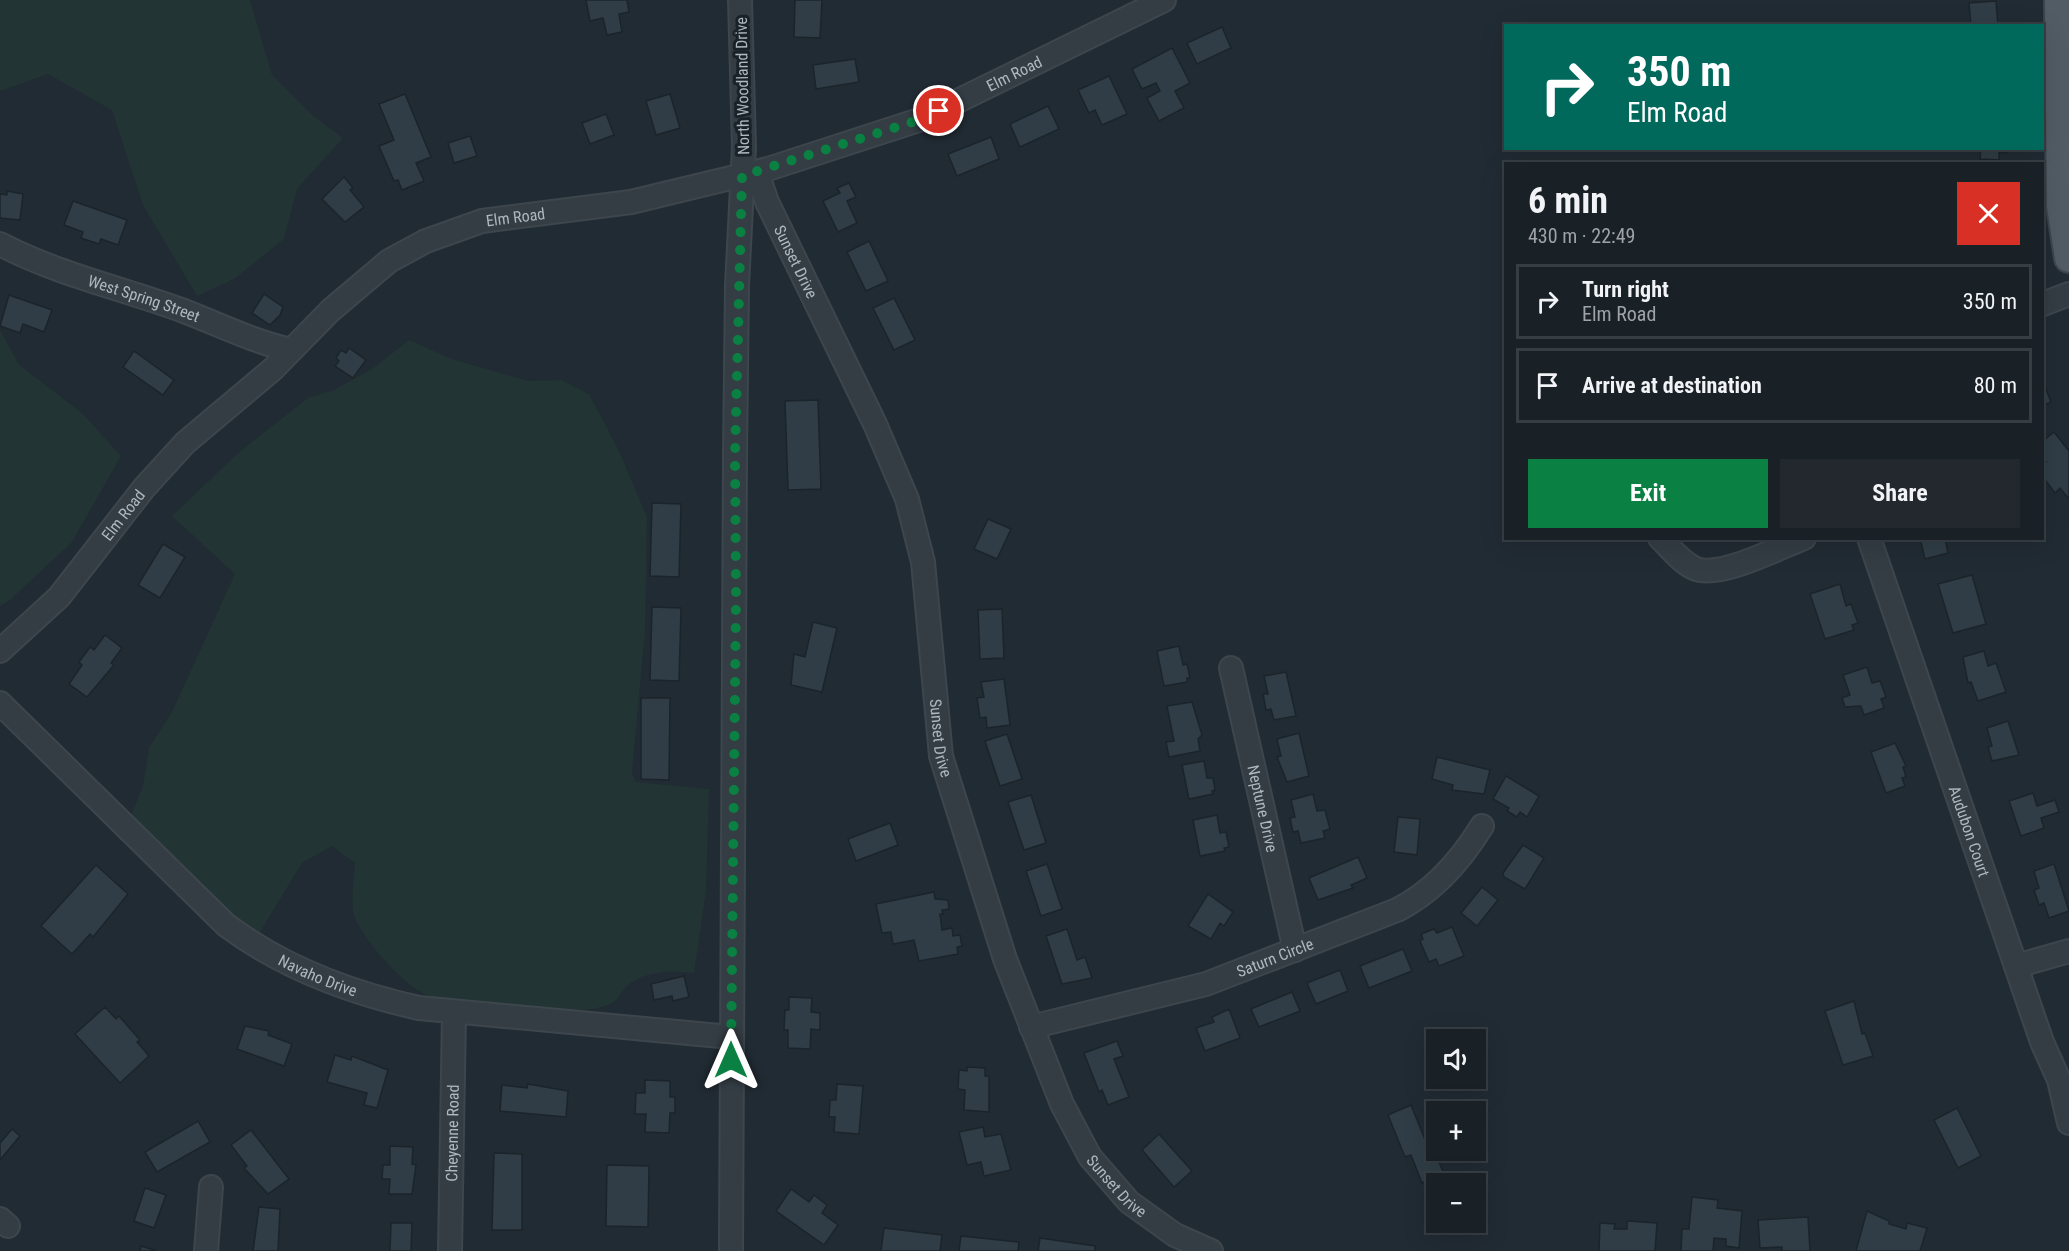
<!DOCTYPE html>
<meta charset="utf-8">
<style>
body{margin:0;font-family:"Roboto Condensed",sans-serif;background:#22282e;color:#f1f3f6;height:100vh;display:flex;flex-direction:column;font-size:22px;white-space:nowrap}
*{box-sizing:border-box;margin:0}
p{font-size:20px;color:#9fa3a7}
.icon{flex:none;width:33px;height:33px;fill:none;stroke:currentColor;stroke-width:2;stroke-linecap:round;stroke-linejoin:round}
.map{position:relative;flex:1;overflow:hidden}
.sheet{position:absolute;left:1504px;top:162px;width:540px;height:378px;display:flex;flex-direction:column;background:#192026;border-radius:0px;box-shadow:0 6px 24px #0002,0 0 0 2px #373e43}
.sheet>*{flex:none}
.hud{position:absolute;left:1504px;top:24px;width:540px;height:126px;border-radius:0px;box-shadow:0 6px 24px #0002,0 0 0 2px #373e43;background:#00695c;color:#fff;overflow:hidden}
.fabs{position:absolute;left:1426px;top:1029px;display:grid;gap:12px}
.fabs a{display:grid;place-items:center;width:60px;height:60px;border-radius:0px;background:#192026;box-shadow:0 6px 24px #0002,0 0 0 2px #373e43;font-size:30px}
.pin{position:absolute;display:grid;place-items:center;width:51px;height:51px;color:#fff;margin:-26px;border:3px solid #fff;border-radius:50%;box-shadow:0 2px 6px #0007}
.me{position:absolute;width:66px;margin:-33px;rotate:0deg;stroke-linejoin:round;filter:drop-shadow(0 0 4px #0008)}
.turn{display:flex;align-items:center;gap:21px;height:126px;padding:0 24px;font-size:27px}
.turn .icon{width:78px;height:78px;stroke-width:2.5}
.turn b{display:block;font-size:42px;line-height:51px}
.round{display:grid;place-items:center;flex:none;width:63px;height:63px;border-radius:0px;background:#22282e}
.headline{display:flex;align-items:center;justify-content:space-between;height:102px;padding:0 24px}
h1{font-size:36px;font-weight:700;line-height:45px}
.button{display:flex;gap:12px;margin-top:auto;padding:12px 24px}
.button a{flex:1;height:69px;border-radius:0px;background:#0b8043;color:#fff;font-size:24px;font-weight:700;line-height:69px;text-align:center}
.button a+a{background:#22282e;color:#f1f3f6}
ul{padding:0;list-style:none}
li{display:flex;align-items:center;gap:18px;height:75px;margin:0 12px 9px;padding:0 12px;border:3px solid #373e43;border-radius:0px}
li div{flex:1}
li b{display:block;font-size:22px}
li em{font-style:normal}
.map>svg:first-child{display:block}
</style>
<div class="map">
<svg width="2069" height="1251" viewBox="0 0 2069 1251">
<rect width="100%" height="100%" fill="#212b33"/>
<!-- green -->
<g fill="#223433">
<polygon points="0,0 250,0 272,75 312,115 343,138 297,189 284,239 234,279 197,296 143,205 112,110 48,74 0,91"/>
<polygon points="0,330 19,365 82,413 121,456 72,542 10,600 0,606"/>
<path d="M409 340 452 359 528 381 561 380 589 394 618 449 647 517 645 629 632 773 636 782 709 789 706 891 694 973C672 971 652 970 632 982 616 992 624 1003 597 1008 561 1015 448 1009 417 990 399 978 362 938 355 918 350 906 354 877 355 863L332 846 302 863 257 937 129 821 143 786 149 748 172 712 235 574 172 516 238 453 308 398 334 390 372 369Z"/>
</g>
<!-- building -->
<g fill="#303d46" stroke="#1b242a" stroke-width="1.5">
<polygon points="586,0 627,0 629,12 619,14 622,32 607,35 603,18 590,21"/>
<polygon points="795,0 822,0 820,38 794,37"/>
<polygon points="1996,1 1998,26 1971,26 1969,3"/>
<polygon points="1222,27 1231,48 1197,64 1187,43"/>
<polygon points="1172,48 1190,83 1175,91 1184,108 1159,121 1147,98 1160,91 1156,83 1142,89 1132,69"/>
<polygon points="855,59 859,82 816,89 813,65"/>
<polygon points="1109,76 1127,114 1102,125 1095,110 1089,113 1078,90"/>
<polygon points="405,94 431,157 416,163 424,181 402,190 398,180 394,181 379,146 394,140 379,104"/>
<polygon points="670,94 680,128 656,135 646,101"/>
<polygon points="1048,106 1059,129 1020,147 1010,124"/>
<polygon points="606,114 614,135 590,144 582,123"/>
<polygon points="470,136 477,156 454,163 448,143"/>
<polygon points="991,137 999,159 957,176 948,154"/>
<polygon points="1981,148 2007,148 2007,153 1999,152 1999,160 1980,159"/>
<polygon points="344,177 353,188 350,190 364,207 345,222 322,199"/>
<polygon points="849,183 856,197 847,201 857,223 838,232 823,201 840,193 837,188"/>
<polygon points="7,191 23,194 20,220 0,218 0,194 7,195"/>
<polygon points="73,201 127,220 118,245 101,239 99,244 81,238 83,232 64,225"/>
<polygon points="869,241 888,281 866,291 847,252"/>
<polygon points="264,294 283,307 280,315 270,325 252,313"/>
<polygon points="9,295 52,310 44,332 23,324 20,333 0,326"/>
<polygon points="894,298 915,340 894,350 873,308"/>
<polygon points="349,348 366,360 353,378 335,366 339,361 336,358 341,350 346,353"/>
<polygon points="134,351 174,380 163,395 123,367"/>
<polygon points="2043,382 2051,402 2043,406"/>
<polygon points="818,400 821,489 788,490 785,401"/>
<polygon points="2054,432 2069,451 2069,499 2060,488 2055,493 2043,477 2043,464 2046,462 2043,458 2043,441"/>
<polygon points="652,503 681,504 679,577 650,576"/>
<polygon points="988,519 1011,529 997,559 974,549"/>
<polygon points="1920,538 1945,538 1948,553 1925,559"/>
<polygon points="163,544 185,557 160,598 138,585"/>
<polygon points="1972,575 1986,624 1953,633 1938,584"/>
<polygon points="1840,584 1846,606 1851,604 1858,623 1852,625 1854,630 1825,639 1810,594"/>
<polygon points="652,607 681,608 679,681 650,680"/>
<polygon points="1002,609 1004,658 980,659 978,610"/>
<polygon points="813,622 837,628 822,692 791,685 794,654 805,657"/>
<polygon points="105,635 122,648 111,663 114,665 87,697 69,684 82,665 79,662 90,647 94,650"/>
<polygon points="1179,646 1183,665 1187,664 1190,678 1187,678 1187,682 1164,686 1157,651"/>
<polygon points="1984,651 1988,666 1996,663 2006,692 1978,701 1971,682 1968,683 1963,657"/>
<polygon points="1867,667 1872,683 1880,681 1886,697 1881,699 1884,708 1864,715 1861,706 1845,707 1842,698 1850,695 1843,675"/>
<polygon points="1286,672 1296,716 1274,720 1271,709 1266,710 1263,694 1268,694 1264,676"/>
<polygon points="1004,679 1010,725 987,728 986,717 980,718 977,698 984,697 981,682"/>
<polygon points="641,698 670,698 669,780 641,779"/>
<polygon points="1192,702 1202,735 1198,739 1200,751 1169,757 1166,742 1174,741 1167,706"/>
<polygon points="2008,721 2019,755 1992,761 1988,747 1992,746 1987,728"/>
<polygon points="1299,733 1309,776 1287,782 1277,757 1281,756 1277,739"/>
<polygon points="1007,734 1022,779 1000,786 985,741"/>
<polygon points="1895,743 1906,766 1903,767 1906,777 1902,778 1905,786 1886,793 1871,752"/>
<polygon points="1437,757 1490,770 1484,794 1452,790 1453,785 1432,779"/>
<polygon points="1204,761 1207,778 1213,778 1215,790 1212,791 1213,794 1189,799 1182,765"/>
<polygon points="1506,776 1539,796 1527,817 1520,812 1517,817 1507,811 1509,808 1493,799"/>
<polygon points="2033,793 2037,806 2055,800 2059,812 2041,818 2044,828 2021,836 2009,801"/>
<polygon points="1313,794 1317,811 1325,810 1330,829 1323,831 1325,838 1301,843 1298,831 1293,832 1290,818 1295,817 1291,800"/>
<polygon points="1031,795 1046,843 1024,850 1008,802"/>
<polygon points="1217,815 1220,833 1226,832 1229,847 1224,848 1225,851 1200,856 1193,820"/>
<polygon points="1398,817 1420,819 1417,855 1394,852"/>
<polygon points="890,823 898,845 856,861 848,839"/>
<polygon points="1523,845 1544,858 1525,889 1504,877 1503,873"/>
<polygon points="1358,857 1367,878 1351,885 1353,888 1318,900 1309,878"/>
<polygon points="1047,864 1062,909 1041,916 1026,871"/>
<polygon points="2054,864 2069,911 2049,918 2044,903 2039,905 2034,890 2039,888 2034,871"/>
<polygon points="96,865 128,894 93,937 90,934 72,954 41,926"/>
<polygon points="1482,887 1498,900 1477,926 1461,913"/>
<polygon points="934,892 935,899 948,900 949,909 942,910 943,914 940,914 942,930 952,928 953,936 960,935 962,946 957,947 958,954 919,961 914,940 893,944 891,932 882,933 876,904"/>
<polygon points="1208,894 1233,912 1224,926 1220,923 1211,939 1188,926"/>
<polygon points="1452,927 1464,956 1439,966 1436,959 1429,962 1420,941 1423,939 1421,934 1434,929 1437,933"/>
<polygon points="1067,929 1077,960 1085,957 1092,978 1062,984 1046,936"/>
<polygon points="1403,949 1412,971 1369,988 1360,966"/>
<polygon points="1340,970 1348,991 1316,1004 1307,983"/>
<polygon points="684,976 689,997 673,1001 672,996 654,1000 651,984"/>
<polygon points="1292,992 1300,1011 1259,1027 1251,1009"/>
<polygon points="789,997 812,998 811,1012 820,1013 820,1030 811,1029 810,1049 788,1048 788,1030 784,1030 785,1010 789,1010"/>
<polygon points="1854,1001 1862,1034 1865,1033 1873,1056 1843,1065 1825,1011"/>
<polygon points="105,1007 116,1019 119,1016 140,1040 137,1042 149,1056 120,1083 75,1034"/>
<polygon points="1229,1009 1240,1038 1205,1051 1196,1028 1214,1022 1212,1017"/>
<polygon points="245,1026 269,1031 268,1035 292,1044 284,1066 237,1049"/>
<polygon points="1117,1041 1123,1056 1114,1059 1129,1097 1108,1105 1102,1090 1099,1092 1084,1053"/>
<polygon points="335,1055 351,1060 352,1056 388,1070 377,1108 364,1105 367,1093 327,1082"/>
<polygon points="967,1067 985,1068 985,1076 989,1076 989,1112 964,1110 965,1090 958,1089 959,1070 967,1071"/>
<polygon points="645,1080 670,1081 670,1097 675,1097 675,1113 670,1113 669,1133 645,1132 646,1114 635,1114 636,1093 645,1093"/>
<polygon points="528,1084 568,1091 566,1117 500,1111 502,1085 527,1088"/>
<polygon points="837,1084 863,1086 859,1134 834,1132 835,1117 829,1117 830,1100 836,1100"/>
<polygon points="1411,1105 1428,1147 1432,1145 1444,1174 1422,1183 1411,1155 1405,1157 1388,1115"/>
<polygon points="1957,1108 1981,1156 1958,1168 1934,1120"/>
<polygon points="198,1121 210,1142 157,1172 145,1152"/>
<polygon points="983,1127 985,1137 1001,1134 1011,1170 984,1176 981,1162 967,1165 959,1132"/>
<polygon points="12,1129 20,1136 0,1160 0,1143"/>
<polygon points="251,1130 289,1179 268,1194 244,1168 247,1166 231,1145"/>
<polygon points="1159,1134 1192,1171 1174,1187 1142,1150"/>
<polygon points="390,1146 413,1147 412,1164 416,1165 412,1194 389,1194 390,1179 382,1179 383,1165 390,1165"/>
<polygon points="494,1153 522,1154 522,1230 492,1230"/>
<polygon points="607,1165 649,1166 648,1227 606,1226"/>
<polygon points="145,1188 166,1195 154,1228 134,1221"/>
<polygon points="791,1189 809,1202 814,1195 827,1205 822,1213 838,1225 824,1245 776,1211"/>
<polygon points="1692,1197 1718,1200 1717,1208 1742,1211 1739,1248 1726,1246 1726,1239 1714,1238 1713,1251 1681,1251 1682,1229 1689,1229"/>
<polygon points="259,1207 280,1209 278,1251 253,1251"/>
<polygon points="1867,1211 1889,1221 1889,1224 1906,1229 1907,1223 1927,1228 1920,1251 1856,1251"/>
<polygon points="1808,1217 1810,1251 1782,1251 1782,1247 1760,1248 1758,1220"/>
<polygon points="1627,1221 1657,1223 1655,1251 1599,1251 1600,1223 1615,1224 1614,1229 1627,1229"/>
<polygon points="391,1223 412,1223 411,1251 390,1251"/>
<polygon points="884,1228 942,1235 940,1251 881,1251"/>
<polygon points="961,1236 1019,1242 1018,1251 959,1251"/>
<polygon points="1040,1238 1095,1246 1095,1251 1038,1251"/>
<polygon points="141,1246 157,1251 140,1251"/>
</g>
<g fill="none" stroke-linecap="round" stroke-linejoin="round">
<!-- minor casing -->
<g stroke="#3d464d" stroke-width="26">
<g id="minor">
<path id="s1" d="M757 172 767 202 875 424 907 499 923 562 941 756 1005 959 1062 1104 1090 1157 1129 1202 1175 1235 1211 1251"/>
<path id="s2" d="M0 244C59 275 122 288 184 311 220 325 254 342 291 350"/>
<polyline points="2043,304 2069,294"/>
<path d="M1660 538C1671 549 1682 563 1696 569 1721 578 1778 548 1804 538"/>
<path id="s3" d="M1869 538 2042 1042 2059 1080 2069 1123"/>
<path id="s4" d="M0 651 59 597 144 488 185 443 273 369 331 310 389 261 426 241 482 221 631 202 768 169 919 120 1164 0"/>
<path id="s5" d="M1231 668 1295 950"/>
<path id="s6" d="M0 703 226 925C282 967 351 993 419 1008L731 1037"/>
<polyline points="2016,966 2069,951"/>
<path id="s7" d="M1031 1027 1206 984 1397 910C1433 892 1461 860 1482 826"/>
<polyline points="0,1219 8,1226"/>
<polyline points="206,1251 211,1187"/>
<path id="s8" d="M450 1251 454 1013"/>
<polyline points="731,1251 735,455 737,286 744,147 740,0"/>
</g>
</g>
<!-- major casing -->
<g stroke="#3d464d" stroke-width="32">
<polyline id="major" points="2059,0 2061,206 2069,258"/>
</g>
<!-- minor -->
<use href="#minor" stroke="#343d44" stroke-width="22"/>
<!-- major -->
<use href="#major" stroke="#515c64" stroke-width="28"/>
</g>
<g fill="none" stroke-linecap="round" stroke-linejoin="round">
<!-- route -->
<polyline stroke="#0b8043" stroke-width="10" stroke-dasharray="0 18" points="731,1060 736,595 735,455 742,176 919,120 939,111"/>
</g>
<g text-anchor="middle" stroke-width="6" stroke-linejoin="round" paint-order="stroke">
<!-- street labels -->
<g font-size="16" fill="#adb8c1" stroke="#192228">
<text dy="6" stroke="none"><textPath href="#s4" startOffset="1210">Elm Road</textPath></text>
<text transform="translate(742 86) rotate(-91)" y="6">North Woodland Drive</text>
<text dy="6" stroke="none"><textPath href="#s4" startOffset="688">Elm Road</textPath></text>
<text dy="6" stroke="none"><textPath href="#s1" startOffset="98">Sunset Drive</textPath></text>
<text dy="6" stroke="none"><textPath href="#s2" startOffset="154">West Spring Street</textPath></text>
<text dy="6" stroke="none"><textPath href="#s4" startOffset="184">Elm Road</textPath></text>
<text dy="6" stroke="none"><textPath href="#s1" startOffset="602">Sunset Drive</textPath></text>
<text dy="6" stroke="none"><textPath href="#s5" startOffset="144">Neptune Drive</textPath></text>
<text dy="6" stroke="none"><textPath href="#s3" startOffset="310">Audubon Court</textPath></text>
<text dy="6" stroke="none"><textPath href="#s7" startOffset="254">Saturn Circle</textPath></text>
<text dy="6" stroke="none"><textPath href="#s6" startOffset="422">Navaho Drive</textPath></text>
<text dy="6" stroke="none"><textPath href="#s8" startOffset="118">Cheyenne Road</textPath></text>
<text dy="6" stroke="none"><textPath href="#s1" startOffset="1088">Sunset Drive</textPath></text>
</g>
</g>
</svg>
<div class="fabs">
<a><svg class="icon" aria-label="sound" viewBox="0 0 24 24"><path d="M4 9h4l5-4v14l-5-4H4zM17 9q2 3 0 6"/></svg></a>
<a>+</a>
<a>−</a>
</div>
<div class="pin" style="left:939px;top:111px;background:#d93025"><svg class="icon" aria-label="arrive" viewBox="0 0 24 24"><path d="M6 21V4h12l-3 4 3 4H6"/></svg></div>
<svg class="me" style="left:731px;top:1060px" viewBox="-20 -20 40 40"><path d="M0-17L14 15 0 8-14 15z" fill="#0b8043" stroke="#fff" stroke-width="4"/></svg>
<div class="hud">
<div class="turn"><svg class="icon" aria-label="right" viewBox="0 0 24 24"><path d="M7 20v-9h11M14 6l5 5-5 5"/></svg><div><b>350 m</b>Elm Road</div></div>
</div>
<section class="sheet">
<div class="headline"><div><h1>6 min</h1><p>430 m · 22:49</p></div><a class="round" style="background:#d93025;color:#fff"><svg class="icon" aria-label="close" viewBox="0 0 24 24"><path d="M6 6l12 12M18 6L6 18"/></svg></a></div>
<ul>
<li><svg class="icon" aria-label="right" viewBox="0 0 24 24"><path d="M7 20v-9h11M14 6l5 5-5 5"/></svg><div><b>Turn right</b><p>Elm Road</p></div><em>350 m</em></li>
<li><svg class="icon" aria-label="arrive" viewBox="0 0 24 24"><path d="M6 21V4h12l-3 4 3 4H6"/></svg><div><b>Arrive at destination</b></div><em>80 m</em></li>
</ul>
<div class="button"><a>Exit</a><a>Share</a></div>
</section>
</div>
